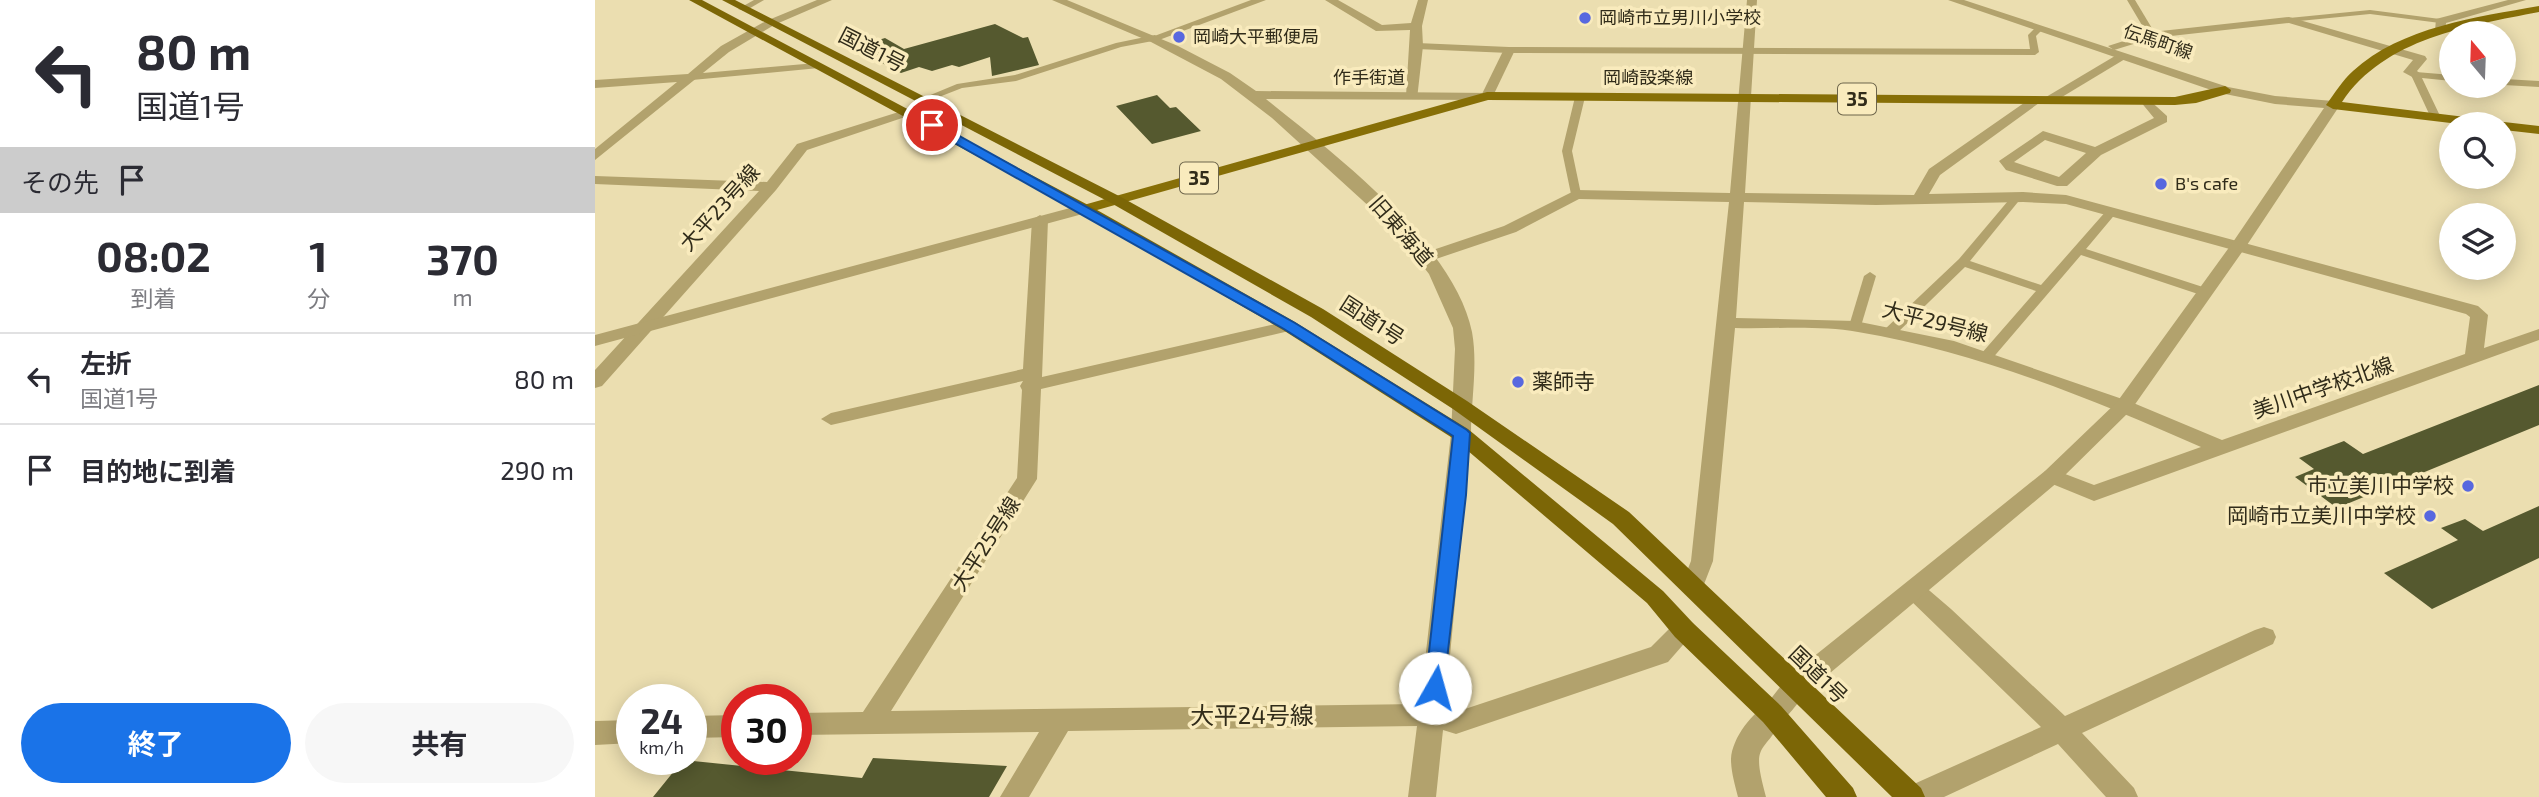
<!DOCTYPE html>
<html lang="ja">
<meta charset="utf-8">
<style>
body{margin:0;font-family:"Exo 2","Noto Sans JP",sans-serif;background:#f7f7f7;color:#2b2b33;height:100vh;display:flex;flex-direction:column;font-size:26px;white-space:nowrap}
*{box-sizing:border-box;margin:0}
p{font-size:23px;color:#7c7c81}
.icon{flex:none;width:38px;height:38px;fill:none;stroke:currentColor;stroke-width:2;stroke-linecap:round;stroke-linejoin:round}
.map{position:relative;flex:1;overflow:hidden}
.drawer{display:flex;flex-direction:column;background:#fff;width:595px}
.drawer>*{flex:none}
.guide{background:#fff;color:#2b2b33;overflow:hidden}
.needle{width:46px;rotate:341deg}
.fabs{position:absolute;left:1844px;top:21px;display:grid;gap:14px}
.fabs a{display:grid;place-items:center;width:77px;height:77px;border-radius:50%;background:#fff;box-shadow:0 4px 18px #0003;font-size:35px}
.speed{position:absolute;left:21px;top:684px;display:flex;gap:14px;font-size:35px;font-weight:700;text-align:center}
.speed>*{display:grid;place-content:center;width:91px;height:91px;border-radius:50%;background:#fff;box-shadow:0 4px 18px #0003;line-height:1}
.speed small{font-size:18px;font-weight:400}
.speed .limit{border:10px solid #d22;background:#fff;color:#111}
.pin{position:absolute;display:grid;place-items:center;width:60px;height:60px;color:#fff;margin:-30px;border:4px solid #fff;border-radius:50%;box-shadow:0 2px 7px #0007}
.me{position:absolute;width:77px;margin:-38px;rotate:7deg;stroke-linejoin:round;filter:drop-shadow(0 0 5px #0008)}
.turn{display:flex;align-items:center;gap:24px;height:147px;padding:0 21px;font-size:32px}
.turn .icon{width:91px;height:91px;stroke-width:2.5}
.turn b{display:block;font-size:49px;line-height:60px}
.then{display:flex;align-items:center;height:66px;padding:0 21px;background:#0003;gap:14px;font-size:26px}
.eta{display:flex;justify-content:space-evenly;align-items:center;height:119px;text-align:center}
.eta b{font-size:42px;font-weight:700;line-height:49px}
.action{display:flex;gap:14px;margin-top:auto;padding:14px 21px}
.action a{flex:1;height:80px;border-radius:42px;background:#1a73e8;color:#fff;font-size:28px;font-weight:700;line-height:80px;text-align:center}
.action a+a{background:#f7f7f7;color:#2b2b33}
ul{padding:0;list-style:none}
li{display:flex;align-items:center;gap:21px;height:91px;padding:0 21px;border-top:2px solid #e1e1e2}
li div{flex:1}
li b{display:block;font-size:26px}
li em{font-style:normal}
main{display:flex;flex:1;min-height:0}
.map>svg:first-child{display:block}
</style>
<main>
<section class="drawer">
<div class="guide">
<div class="turn"><svg class="icon" aria-label="left" viewBox="0 0 24 24"><path d="M17 20v-9H6M10 6l-5 5 5 5"/></svg><div><b>80 m</b>国道1号</div></div>
<div class="then">その先<svg class="icon" aria-label="arrive" viewBox="0 0 24 24"><path d="M6 21V4h12l-3 4 3 4H6"/></svg></div>
</div>
<div class="eta">
<div><b>08:02</b><p>到着</p></div>
<div><b>1</b><p>分</p></div>
<div><b>370</b><p>m</p></div>
</div>
<ul>
<li><svg class="icon" aria-label="left" viewBox="0 0 24 24"><path d="M17 20v-9H6M10 6l-5 5 5 5"/></svg><div><b>左折</b><p>国道1号</p></div><em>80 m</em></li>
<li><svg class="icon" aria-label="arrive" viewBox="0 0 24 24"><path d="M6 21V4h12l-3 4 3 4H6"/></svg><div><b>目的地に到着</b></div><em>290 m</em></li>
</ul>
<div class="action"><a>終了</a><a>共有</a></div>
</section>
<div class="map">
<svg width="1944" height="797" viewBox="0 0 1944 797">
<rect width="100%" height="100%" fill="#ebdeb0"/>
<!-- building -->
<g fill="#55592f">
<polygon points="400,24 428,38 433,37 444,65 397,76 395,57 364,67 357,65 337,71 324,67 306,73 258,48 290,38 309,49"/>
<polygon points="562,95 575,108 581,107 606,131 557,144 521,106"/>
<polygon points="1944,385 1944,425 1742,508 1700,477 1719,469 1704,458 1749,441 1768,454"/>
<polygon points="1944,506 1944,558 1837,609 1789,573 1863,540 1846,528 1870,519 1888,531"/>
<polygon points="278,758 412,766 394,797 58,797 88,760 267,778"/>
</g>
<g fill="none" stroke-linecap="round" stroke-linejoin="round">
<!-- service -->
<g fill="#b2a26d" fill-rule="evenodd">
<polygon points="159,0 169,0 150,11 143,9"/>
<polygon points="1532,0 1540,0 1561,35 1560,37 1554,37"/>
<polygon points="1775,10 1845,19 1849,21 1845,23 1775,14 1694,22 1690,20 1694,18"/>
<polygon points="1442,26 1449,28 1441,36 1444,52 1440,55 914,53 822,49 818,46 822,43 914,47 1435,49 1433,35"/>
<polygon points="560,35 564,38 563,40 526,47 421,81 367,88 326,104 321,101 362,84 420,75 521,43"/>
<polygon points="221,63 224,64 224,68 97,80 92,77 97,74"/>
<polygon points="1821,72 1857,75 1857,81 1827,78 1846,118 1844,120 1836,118 1816,75"/>
<polygon points="1909,79 1944,81 1944,87 1909,85"/>
<polygon points="985,94 990,97 977,151 986,194 981,197 976,194 967,151 980,97"/>
<polygon points="1422,194 1427,197 1375,261 1446,285 1512,210 1516,209 1522,212 1491,249 1614,289 1616,292 1610,296 1606,295 1486,255 1396,360 1386,360 1384,357 1386,354 1441,291 1370,267 1299,336 1289,336 1288,333 1289,330 1364,259 1418,195"/>
<polygon points="1275,272 1281,276 1266,326 1265,329 1255,329 1254,326 1269,276"/>
</g>
<!-- minor -->
<g fill="#b2a26d" fill-rule="evenodd">
<polygon points="222,0 237,0 179,25 134,52 0,160 0,149 82,82 0,88 0,80 93,74 126,46 171,21"/>
<polygon points="656,0 671,0 564,40 554,38"/>
<polygon points="730,0 743,0 787,25 816,23 823,0 833,0 827,26 828,46 822,99 811,96 815,30 781,31"/>
<path d="M1152 0H1162L1150 193 1319 195 1334 169 1439 96 1444 97V103L1345 175 1334 194 1428 192 1471 195 1883 306 1893 315 1889 348 1944 329V340L1499 501 1450 481 1447 476 1450 471 1457 469 1499 485 1606 447C1497 399 1382 352 1263 332 1224 325 1180 329 1140 328L1118 561 1106 592 1098 595 1090 592 1086 586 1096 561 1134 202 984 199 921 232 838 260H826L824 257 826 254 909 226 981 190 1135 193ZM1149 202 1281 205 1428 202 1471 204 1871 314 1875 317 1870 354 1627 440 1536 402 1359 341 1260 321 1141 318Z"/>
<polygon points="1913,0 1931,0 1851,23 1850,33 1840,31 1841,19"/>
<polygon points="1694,17 1830,56 1832,59 1822,71 1827,75 1821,79 1808,72 1818,60 1694,23 1558,38 1519,50 1513,46 1557,32"/>
<polygon points="910,47 920,50 898,96 887,99 886,96"/>
<polygon points="1525,53 1535,56 1457,103 1446,100"/>
<path d="M1551 97 1572 116V122L1506 155 1472 186H1462L1411 170 1404 161 1448 131 1500 147 1559 118 1545 101ZM1450 140 1491 153 1464 177 1419 162Z"/>
<polygon points="310,110 322,113 212,150 181,190 7,386 0,388 0,370 164,191 0,184 0,176 172,182 202,144"/>
<polygon points="445,215 453,220 447,377 694,321 703,326 694,331 446,389 442,479 296,711 825,704 856,434 866,427 876,434 850,708 861,712 1056,647 1080,623 1089,620 1098,623 1101,630 1073,662 861,734 848,730 841,797 813,797 822,726 473,731 434,797 405,797 444,732 201,735 201,713 268,712 422,478 427,390 425,386 428,381 236,425 226,419 236,413 428,369 437,220"/>
<polygon points="1320,582 1328,585 1356,609 1470,716 1660,630 1669,627 1678,630 1681,637 1678,644 1487,733 1539,788 1543,797 1511,797 1463,744 1349,797 1306,797 1310,788 1446,727 1312,597 1308,591 1312,585"/>
<path d="M1177 703 1186 706 1190 714C1169 758 1155 738 1171 797H1143C1140 785 1136 772 1136 759 1137 738 1158 710 1177 703Z"/>
<polygon points="142,715 142,737 96,738 96,716"/>
<polygon points="37,720 37,743 0,745 0,721"/>
</g>
<!-- tertiary -->
<g fill="#b2a26d" fill-rule="evenodd">
<path d="M457 0H472L583 46 635 73 661 91 897 93V99L892 100 671 99C738 153 859 244 877 332 883 365 876 401 876 434L873 439 866 441 856 434 860 349 858 328 834 274 800 230 677 118 626 79 556 42Z"/>
<path d="M1353 0H1369L1633 87 1680 96 1738 101 1745 105 1652 245 1536 410 1464 481 1210 694C1198 708 1188 729 1168 722L1164 714 1192 678 1450 471 1522 402 1638 242 1729 108 1680 104 1625 93Z"/>
<polygon points="490,204 498,209 495,212 0,346 0,335"/>
</g>
<!-- primary -->
<g fill="#876f07" fill-rule="evenodd">
<path d="M1944 6V12C1873 26 1790 38 1747 102L1895 120 1902 124H1864L1738 109 1731 105C1740 93 1747 81 1758 71 1806 27 1882 17 1944 6Z"/>
<polygon points="1630,86 1636,90 1635,93 1601,103 1580,105 893,100 495,212 490,214 482,209 485,206 892,92 1580,97"/>
<polygon points="1909,122 1944,126 1944,134 1909,130 1909,124 1903,124"/>
</g>
<!-- trunk -->
<g fill="#7c6606" fill-rule="evenodd">
<polygon points="94,0 107,0 495,206 700,322 873,429 1068,591 1098,623 1186,706 1258,788 1262,797 1231,797 1168,722 1080,637 1052,603 859,439 688,330 485,212"/>
<polygon points="127,0 140,0 526,197 728,309 872,401 1034,512 1326,788 1330,797 1297,797 1018,524 858,409 716,317 516,203"/>
</g>
</g>
<!-- route -->
<polygon fill="#1a73e8" stroke="#114b97" stroke-width="2" points="333,123 341,123 700,323 872,430 875,433 871,495 848,694 840,696 833,694 830,688 858,436 689,329 333,128"/>
<!-- markers -->
<g fill="#5868df" stroke="#f9ebbd" stroke-width="2.5">
<circle cx="990" cy="18" r="7"/>
<circle cx="584" cy="37" r="7"/>
<circle cx="1566" cy="184" r="7"/>
<circle cx="923" cy="382" r="7"/>
<circle cx="1873" cy="486" r="7"/>
<circle cx="1835" cy="516" r="7"/>
</g>
<g text-anchor="middle" stroke-width="7" stroke-linejoin="round" paint-order="stroke">
<!-- far-poi labels -->
<g font-size="18" fill="#312c1a" stroke="#f9ebbd" text-anchor="start">
<text x="1004" y="24">岡崎市立男川小学校</text>
<text x="598" y="43">岡崎大平郵便局</text>
<text x="1580" y="190">B's cafe</text>
</g>
<!-- far-street labels -->
<g font-size="18" fill="#312c1a" stroke="#f9ebbd">
<text transform="translate(1563 42) rotate(19)" y="6">伝馬町線</text>
<text x="774" y="84">作手街道</text>
<text x="1053" y="84">岡崎設楽線</text>
</g>
<!-- shield labels -->
<g fill="#f9ebbd" stroke="#6d654b" stroke-width="2">
<rect x="1243" y="83.5" width="38" height="31" rx="5"/>
<rect x="585" y="162.5" width="38" height="31" rx="5"/>
</g>
<g font-size="19" font-weight="bold" fill="#312c1a">
<text x="1262" y="106">35</text>
<text x="604" y="185">35</text>
</g>
<!-- street labels -->
<g font-size="21" fill="#312c1a" stroke="#f9ebbd">
<text transform="translate(277 50) rotate(27)" y="7">国道1号</text>
<text transform="translate(125 208) rotate(-48)" y="7">大平23号線</text>
<text transform="translate(806 231) rotate(49)" y="7">旧東海道</text>
<text transform="translate(777 321) rotate(33)" y="7">国道1号</text>
<text transform="translate(1340 322) rotate(14)" y="7">大平29号線</text>
<text transform="translate(1728 388) rotate(-19)" y="7">美川中学校北線</text>
<text transform="translate(391 544) rotate(-57)" y="7">大平25号線</text>
<text transform="translate(1223 675) rotate(44)" y="7">国道1号</text>
</g>
<!-- poi labels -->
<g font-size="21" fill="#312c1a" stroke="#f9ebbd" text-anchor="end">
<text x="937" y="389" text-anchor="start">薬師寺</text>
<text x="1859" y="493">市立美川中学校</text>
<text x="1821" y="523">岡崎市立美川中学校</text>
</g>
<!-- near-street labels -->
<g font-size="24" fill="#312c1a" stroke="#f9ebbd">
<text x="657" y="724">大平24号線</text>
</g>
</g>
</svg>
<div class="fabs">
<a><svg class="needle" viewBox="-14 -14 28 28"><path d="M0-13l5 13h-10z" fill="#e53935"/><path d="M0 13l5-13h-10z" fill="#7c7c81"/></svg></a>
<a><svg class="icon" aria-label="search" viewBox="0 0 24 24"><circle cx="10" cy="10" r="6"/><path d="M15 15l6 6"/></svg></a>
<a><svg class="icon" aria-label="layers" viewBox="0 0 24 24"><path d="M12 4l9 5-9 5-9-5zM3 14l9 5 9-5"/></svg></a>
</div>
<div class="speed"><div>24<small>km/h</small></div><div class="limit">30</div></div>
<div class="pin" style="left:337px;top:125px;background:#d93025"><svg class="icon" aria-label="arrive" viewBox="0 0 24 24"><path d="M6 21V4h12l-3 4 3 4H6"/></svg></div>
<svg class="me" style="left:840px;top:688px" viewBox="-20 -20 40 40"><circle r="19" fill="#fff"/><path d="M0-13L10 11 0 6-10 11z" fill="#1a73e8"/></svg>
</div>
</main>
